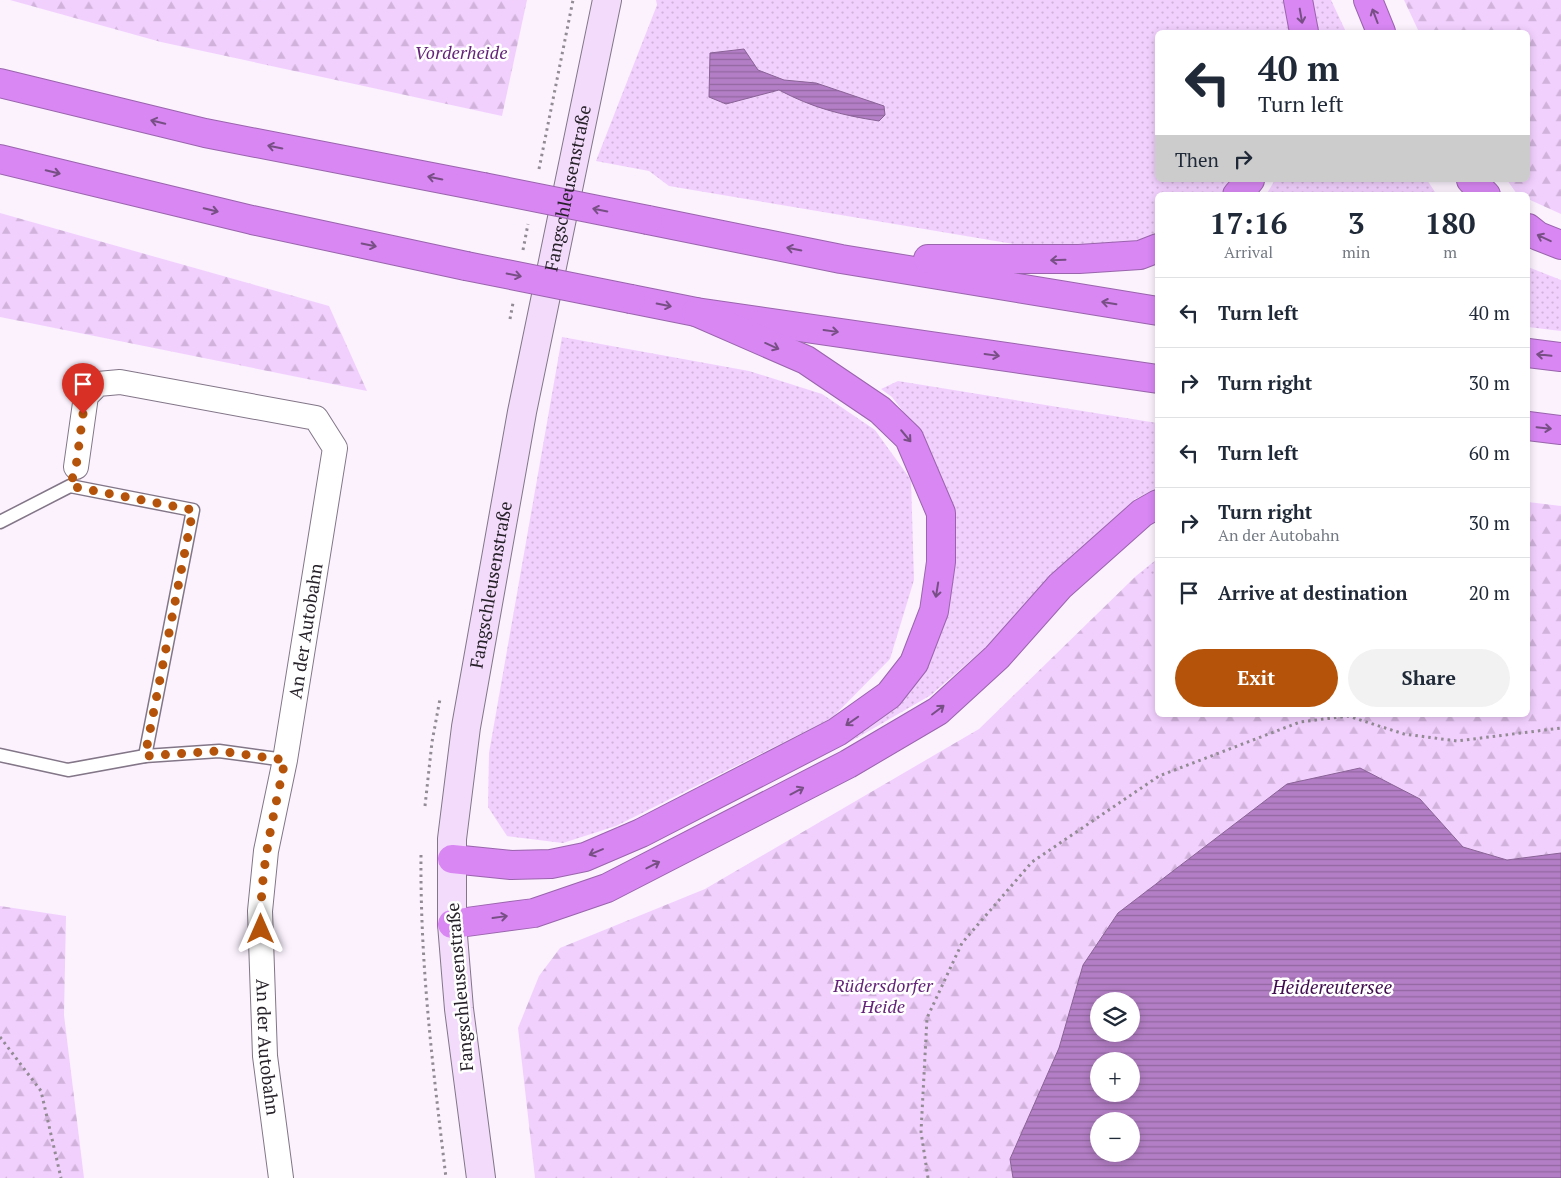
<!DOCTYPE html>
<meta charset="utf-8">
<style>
body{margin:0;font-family:"PT Serif",serif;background:#f2f2f3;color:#1f2937;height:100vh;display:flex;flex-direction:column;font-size:19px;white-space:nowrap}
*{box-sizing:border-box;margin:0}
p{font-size:16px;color:#747a83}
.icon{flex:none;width:28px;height:28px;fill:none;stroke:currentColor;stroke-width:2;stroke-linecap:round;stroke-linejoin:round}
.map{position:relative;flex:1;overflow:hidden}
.drawer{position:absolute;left:1155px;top:192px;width:375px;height:525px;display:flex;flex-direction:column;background:#fff;border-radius:8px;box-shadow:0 2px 8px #0003}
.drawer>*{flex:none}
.hud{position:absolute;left:1155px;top:30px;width:375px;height:152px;border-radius:8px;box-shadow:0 2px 8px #0003;background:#fff;color:#1f2937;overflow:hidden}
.tools{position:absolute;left:1090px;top:992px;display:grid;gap:10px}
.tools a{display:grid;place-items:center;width:50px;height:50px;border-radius:50%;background:#fff;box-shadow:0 2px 8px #0003;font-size:25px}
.pin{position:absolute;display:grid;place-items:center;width:42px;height:42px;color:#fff;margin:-51px -21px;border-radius:50% 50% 50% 0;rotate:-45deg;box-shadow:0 0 5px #0007}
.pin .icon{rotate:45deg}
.me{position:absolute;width:55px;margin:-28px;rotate:0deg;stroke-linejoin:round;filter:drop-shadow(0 0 4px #0008)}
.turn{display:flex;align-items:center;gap:18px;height:105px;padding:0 20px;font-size:22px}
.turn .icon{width:65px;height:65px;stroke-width:2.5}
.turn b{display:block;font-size:35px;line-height:42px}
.then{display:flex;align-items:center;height:48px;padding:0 20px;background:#0003;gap:10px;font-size:19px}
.eta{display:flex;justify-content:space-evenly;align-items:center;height:85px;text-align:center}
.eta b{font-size:30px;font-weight:700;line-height:35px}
.primary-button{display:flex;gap:10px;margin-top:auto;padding:10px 20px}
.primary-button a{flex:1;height:58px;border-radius:30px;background:#b45309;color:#fff;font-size:20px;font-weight:700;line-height:58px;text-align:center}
.primary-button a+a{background:#f2f2f3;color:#1f2937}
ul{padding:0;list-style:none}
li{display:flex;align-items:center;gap:15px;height:70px;padding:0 20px;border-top:1px solid #e0e1e3}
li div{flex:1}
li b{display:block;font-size:19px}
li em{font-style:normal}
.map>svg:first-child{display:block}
</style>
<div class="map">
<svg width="1561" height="1178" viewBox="0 0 1561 1178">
<defs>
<pattern id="grass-dots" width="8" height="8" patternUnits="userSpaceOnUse" patternTransform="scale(1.25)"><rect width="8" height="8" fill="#f2d0fe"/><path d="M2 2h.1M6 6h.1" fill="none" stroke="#d0b2da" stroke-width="1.8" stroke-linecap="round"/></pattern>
<pattern id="forest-firs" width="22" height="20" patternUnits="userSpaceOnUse" patternTransform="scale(1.25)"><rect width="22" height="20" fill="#f2d0fe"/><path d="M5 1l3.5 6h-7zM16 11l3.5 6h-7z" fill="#d0b2da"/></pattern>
<pattern id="water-rules" width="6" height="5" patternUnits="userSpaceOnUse" patternTransform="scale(1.25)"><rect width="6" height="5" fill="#b37ec5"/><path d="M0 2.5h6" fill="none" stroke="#9267a0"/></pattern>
</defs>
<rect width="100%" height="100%" fill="#fbf2fe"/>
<!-- grass -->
<g fill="url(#grass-dots)">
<polygon points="656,0 1286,0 1289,10 1289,32 1158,32 1158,180 1232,180 1219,195 1158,195 1157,234 1148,239 1055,251 669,186 649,171 596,161 657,5"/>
<polygon points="1298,0 1331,0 1346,32 1305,32"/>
<polygon points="1275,180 1427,180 1437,195 1266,195"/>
<polygon points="1528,267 1561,280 1561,331 1528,327"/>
<polygon points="562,337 749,371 822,394 875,430 911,480 914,580 890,659 832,718 616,826 563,843 507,836 488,807 489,753"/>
<polygon points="898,381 1157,423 1157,488 1135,499 1052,576 986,647 931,695 843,746 878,717 948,609 956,560 954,508 920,434 892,397 881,389"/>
<polygon points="1157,559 1157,576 1136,576"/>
</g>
<!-- forest -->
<g fill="url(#forest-firs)">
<polygon points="10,0 527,0 502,116 161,42"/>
<polygon points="1404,0 1561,0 1561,214 1528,199 1528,195 1517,194 1507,180 1528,180 1528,32 1419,32"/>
<polygon points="0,213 329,306 367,391 0,317"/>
<polygon points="1528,502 1561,506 1561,853 1507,860 1463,847 1420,799 1287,784 1118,913 1083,965 1059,1048 1010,1159 1013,1178 535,1178 518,1028 539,976 560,948 705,889 979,729 1136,576 1157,576 1158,715 1528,715"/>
<polygon points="0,906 66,916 64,1015 84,1178 0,1178"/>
</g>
<!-- water -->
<g fill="url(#water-rules)" stroke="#896296" fill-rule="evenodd">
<path d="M744 49 758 70 784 80 816 83 884 106 885 115 879 121C841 115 813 108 779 90L726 104 709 97 710 53Z"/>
<path d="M1360 768 1420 799 1463 847 1507 860 1561 853V1178H1013L1010 1159 1059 1048 1083 965 1118 913 1287 784ZM1099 1001H1131V1034H1099ZM1099 1061H1131V1094H1099ZM1099 1121H1131V1154H1099Z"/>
</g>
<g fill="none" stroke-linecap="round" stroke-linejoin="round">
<!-- service casing -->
<g stroke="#827687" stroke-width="15">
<g id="service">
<polyline points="0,522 70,486 193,510 145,756"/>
<polyline points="0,755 68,770 145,756 219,751 285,760"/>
</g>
</g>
<!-- minor casing -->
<g stroke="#827687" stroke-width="26">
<g id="minor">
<path id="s1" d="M76 467 86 396 98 384 120 382 316 418 335 448 285 760 266 851 260 911 265 1056 281 1178"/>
</g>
</g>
<!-- secondary casing -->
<g stroke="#827687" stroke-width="30">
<g id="secondary">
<path id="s2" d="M481 1178 459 1009 452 924V839L466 727 522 412 607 0"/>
</g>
</g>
<!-- motorway casing -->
<g stroke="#9a64ac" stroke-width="30">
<g id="motorway">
<polyline points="1298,0 1304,32"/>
<polyline points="1368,0 1381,32"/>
<polyline points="0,83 205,133 483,187"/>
<polyline points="0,159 252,220 466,266"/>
<polyline points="1471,180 1486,195"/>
<polyline points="1237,195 1250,180"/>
<polyline points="648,220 841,259 1158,311"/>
<polyline points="1528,228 1538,236 1561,245"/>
<polyline points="928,259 1079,259 1140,255 1158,248"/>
<polyline points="631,299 696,312 1158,379"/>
<polyline points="1528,353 1561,357"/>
<polyline points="1528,426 1561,430"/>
<polyline points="452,859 511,865 551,864 585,857 641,833 837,732 889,695 914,663 934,611 941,562 941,513 909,438 880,410 806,360 696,312"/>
<polyline points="452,924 534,913 607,888 848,764 938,711 997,657 1060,586 1142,513 1158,504"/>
</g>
</g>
<!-- path -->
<g stroke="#928b94" stroke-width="3" stroke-dasharray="2.5 4" stroke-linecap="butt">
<polyline points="539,169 573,0"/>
<polyline points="523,250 528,224"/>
<polyline points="510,319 513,303"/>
<polyline points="425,806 432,742 440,699"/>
<path d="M421 855C420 966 433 1068 446 1178"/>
<polyline points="0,1037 41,1091 61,1178"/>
<polyline points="928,1178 921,1132 927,1018 962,943 1032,862 1159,776 1300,722 1348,716 1404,734 1457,741 1561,728"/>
</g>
<!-- service -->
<use href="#service" stroke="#fff" stroke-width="12"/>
<!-- minor -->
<use href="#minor" stroke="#fff" stroke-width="24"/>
<!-- secondary -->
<use href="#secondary" stroke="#f3dbfb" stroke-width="28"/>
<!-- motorway -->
<use href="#motorway" stroke="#d887f3" stroke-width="28"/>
<!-- motorway-bridge casing -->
<g stroke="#9a64ac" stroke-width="30" stroke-linecap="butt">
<g id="motorway-bridge">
<polyline points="483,187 648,220"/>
<polyline points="466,266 631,299"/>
</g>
</g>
<!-- motorway-bridge -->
<use href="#motorway-bridge" stroke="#d887f3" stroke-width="28"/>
</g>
<!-- one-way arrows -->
<defs><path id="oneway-shaft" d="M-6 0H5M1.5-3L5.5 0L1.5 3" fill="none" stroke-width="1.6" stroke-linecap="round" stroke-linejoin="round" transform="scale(1.25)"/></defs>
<g stroke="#774f84">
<use href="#oneway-shaft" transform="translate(1301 16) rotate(80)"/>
<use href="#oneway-shaft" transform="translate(1375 16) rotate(-111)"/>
<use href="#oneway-shaft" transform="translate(158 122) rotate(-166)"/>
<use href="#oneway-shaft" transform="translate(275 147) rotate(-169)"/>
<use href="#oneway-shaft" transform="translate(53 172) rotate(13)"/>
<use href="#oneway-shaft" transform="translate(435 178) rotate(-169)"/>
<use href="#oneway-shaft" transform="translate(211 210) rotate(13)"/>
<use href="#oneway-shaft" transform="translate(600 210) rotate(-169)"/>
<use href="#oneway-shaft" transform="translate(1544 238) rotate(-155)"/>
<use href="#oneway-shaft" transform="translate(369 245) rotate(12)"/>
<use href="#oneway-shaft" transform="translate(794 249) rotate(-169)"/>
<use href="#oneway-shaft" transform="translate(1058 260) rotate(178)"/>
<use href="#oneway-shaft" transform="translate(514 275) rotate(11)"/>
<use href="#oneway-shaft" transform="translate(1109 303) rotate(-171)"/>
<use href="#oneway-shaft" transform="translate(664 305) rotate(11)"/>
<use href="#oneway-shaft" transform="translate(831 331) rotate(8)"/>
<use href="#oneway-shaft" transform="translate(772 346) rotate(24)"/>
<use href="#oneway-shaft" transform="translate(992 355) rotate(8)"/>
<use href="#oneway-shaft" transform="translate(1544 355) rotate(-174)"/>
<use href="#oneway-shaft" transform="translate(1544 428) rotate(6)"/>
<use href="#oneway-shaft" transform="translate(906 436) rotate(50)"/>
<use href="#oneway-shaft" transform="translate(937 590) rotate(99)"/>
<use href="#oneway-shaft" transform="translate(938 710) rotate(-37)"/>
<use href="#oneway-shaft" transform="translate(852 721) rotate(145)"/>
<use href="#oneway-shaft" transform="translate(797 791) rotate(-28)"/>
<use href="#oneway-shaft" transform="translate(596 852) rotate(157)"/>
<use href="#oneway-shaft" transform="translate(653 865) rotate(-27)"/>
<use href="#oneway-shaft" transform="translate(500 917) rotate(-8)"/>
</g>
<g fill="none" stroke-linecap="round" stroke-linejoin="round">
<!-- route -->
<path stroke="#b45309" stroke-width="9" stroke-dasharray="0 16.2" d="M83 414 76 467 70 486 193 510 145 756 219 751 285 760C274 815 259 872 261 929"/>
</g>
<g text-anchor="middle" stroke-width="5" stroke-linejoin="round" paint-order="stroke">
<!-- park labels -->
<g font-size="18" font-style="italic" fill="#642378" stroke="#fff">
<text x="461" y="59">Vorderheide</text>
<text x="883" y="992">Rüdersdorfer<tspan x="883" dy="21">Heide</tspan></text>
</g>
<!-- street labels -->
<g font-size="18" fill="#272229" stroke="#fff">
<text dy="6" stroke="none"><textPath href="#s2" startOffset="1002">Fangschleusenstraße</textPath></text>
<text dy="6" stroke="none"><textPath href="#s2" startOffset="598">Fangschleusenstraße</textPath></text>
<text transform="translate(306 631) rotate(-81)" y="6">An der Autobahn</text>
<text transform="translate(460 987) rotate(-95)" y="6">Fangschleusenstraße</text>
<text dy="6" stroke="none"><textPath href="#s1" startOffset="951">An der Autobahn</textPath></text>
</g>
<!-- water labels -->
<g font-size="19" font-style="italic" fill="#400d4f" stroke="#fff">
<text x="1332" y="994">Heidereutersee</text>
</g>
</g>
</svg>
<div class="tools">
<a><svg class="icon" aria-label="layers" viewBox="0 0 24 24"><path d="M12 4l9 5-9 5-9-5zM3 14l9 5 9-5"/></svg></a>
<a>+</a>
<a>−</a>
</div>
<div class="pin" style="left:83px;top:414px;background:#d93025"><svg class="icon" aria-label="arrive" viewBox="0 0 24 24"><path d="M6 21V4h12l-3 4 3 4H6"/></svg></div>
<svg class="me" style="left:261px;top:929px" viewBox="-20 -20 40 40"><path d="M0-17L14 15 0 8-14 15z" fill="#b45309" stroke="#fff" stroke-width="4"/></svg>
<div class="hud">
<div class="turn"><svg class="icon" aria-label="left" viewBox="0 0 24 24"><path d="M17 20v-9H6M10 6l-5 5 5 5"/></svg><div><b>40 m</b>Turn left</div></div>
<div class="then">Then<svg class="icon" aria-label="right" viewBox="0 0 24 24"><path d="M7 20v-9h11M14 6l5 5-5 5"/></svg></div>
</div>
<section class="drawer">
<div class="eta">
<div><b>17:16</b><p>Arrival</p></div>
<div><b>3</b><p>min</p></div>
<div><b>180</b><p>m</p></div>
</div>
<ul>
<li><svg class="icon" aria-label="left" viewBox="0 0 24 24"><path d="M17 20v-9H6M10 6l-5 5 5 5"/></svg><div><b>Turn left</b></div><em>40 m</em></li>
<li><svg class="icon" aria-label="right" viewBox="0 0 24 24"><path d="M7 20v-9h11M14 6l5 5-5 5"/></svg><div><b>Turn right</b></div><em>30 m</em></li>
<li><svg class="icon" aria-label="left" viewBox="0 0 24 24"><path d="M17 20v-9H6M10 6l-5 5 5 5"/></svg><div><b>Turn left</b></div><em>60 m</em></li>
<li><svg class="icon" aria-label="right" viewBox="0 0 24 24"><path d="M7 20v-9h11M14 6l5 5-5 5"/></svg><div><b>Turn right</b><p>An der Autobahn</p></div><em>30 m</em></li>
<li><svg class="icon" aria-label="arrive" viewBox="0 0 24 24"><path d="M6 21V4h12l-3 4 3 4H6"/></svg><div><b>Arrive at destination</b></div><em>20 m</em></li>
</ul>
<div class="primary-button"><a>Exit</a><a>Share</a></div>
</section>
</div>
